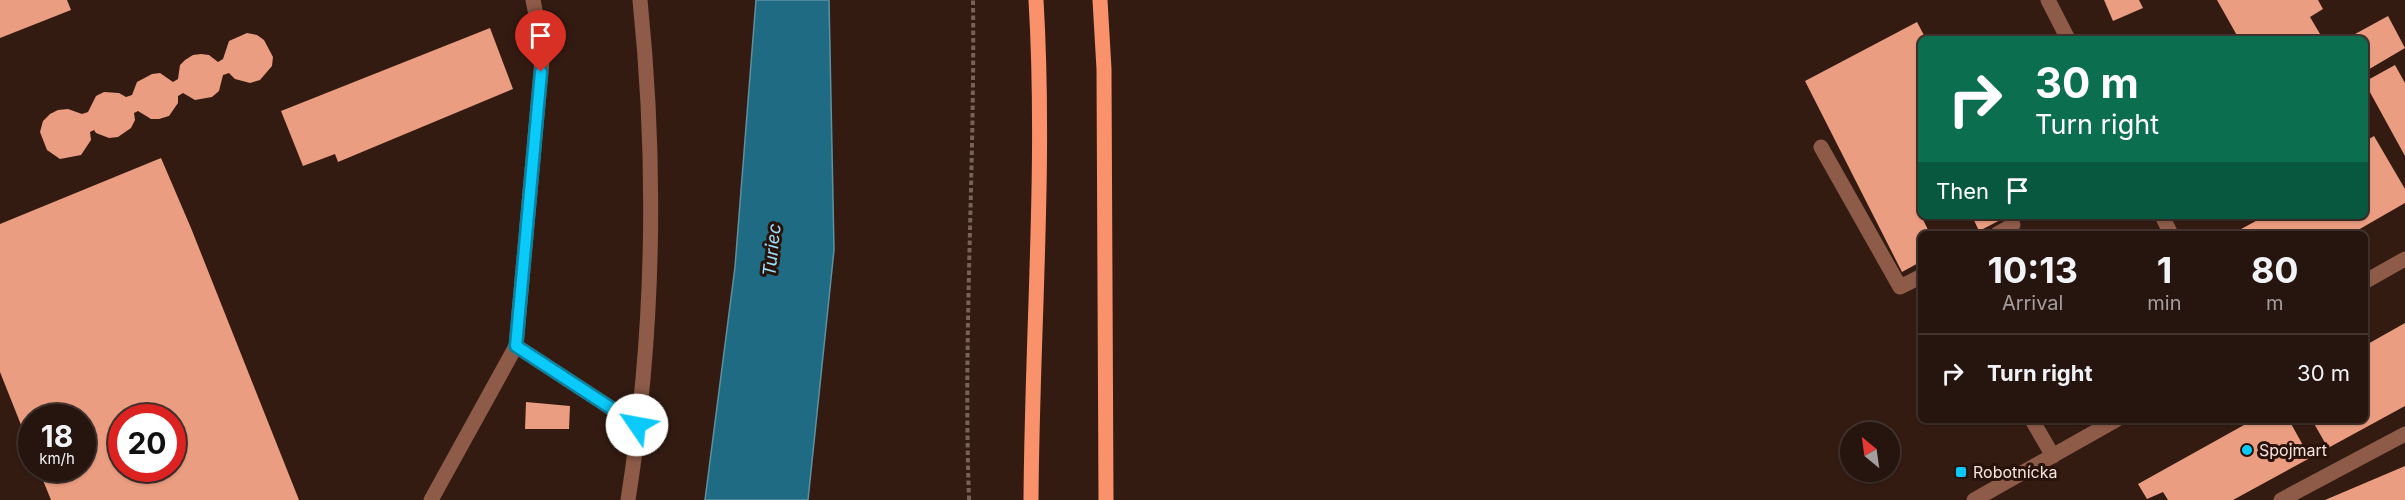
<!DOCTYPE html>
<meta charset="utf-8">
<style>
body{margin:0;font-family:Inter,sans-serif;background:#32211c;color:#f1f3f6;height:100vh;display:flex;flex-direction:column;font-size:22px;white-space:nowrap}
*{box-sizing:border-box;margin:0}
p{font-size:20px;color:#a49e9e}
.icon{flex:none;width:33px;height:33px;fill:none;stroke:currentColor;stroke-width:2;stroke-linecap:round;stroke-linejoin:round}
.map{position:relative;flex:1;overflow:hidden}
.sheet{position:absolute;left:1918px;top:231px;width:450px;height:192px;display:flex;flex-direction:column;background:#26140e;border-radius:9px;box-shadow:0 2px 4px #0004,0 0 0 2px #42332e}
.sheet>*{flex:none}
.hud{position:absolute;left:1918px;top:36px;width:450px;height:183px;border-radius:9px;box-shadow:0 2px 4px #0004,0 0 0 2px #42332e;background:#0b6e4f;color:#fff;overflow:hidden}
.needle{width:39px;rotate:331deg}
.controls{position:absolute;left:1840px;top:422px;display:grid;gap:12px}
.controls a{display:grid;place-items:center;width:60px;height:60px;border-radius:50%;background:#26140e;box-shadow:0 2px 4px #0004,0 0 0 2px #42332e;font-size:30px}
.speed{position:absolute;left:18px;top:404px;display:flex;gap:12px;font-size:30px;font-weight:700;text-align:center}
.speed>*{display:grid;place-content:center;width:78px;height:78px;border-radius:50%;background:#26140e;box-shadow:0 2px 4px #0004,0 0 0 2px #42332e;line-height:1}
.speed small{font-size:15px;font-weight:400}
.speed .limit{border:9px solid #d22;background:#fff;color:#111}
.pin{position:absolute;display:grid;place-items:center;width:51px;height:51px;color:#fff;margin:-62px -26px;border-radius:50% 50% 50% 0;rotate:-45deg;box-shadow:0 0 6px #0007}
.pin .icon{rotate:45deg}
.me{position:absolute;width:66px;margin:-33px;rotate:303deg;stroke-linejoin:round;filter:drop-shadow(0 0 4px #0008)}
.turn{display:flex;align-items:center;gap:21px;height:126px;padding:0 18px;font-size:27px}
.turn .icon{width:78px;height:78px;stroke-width:2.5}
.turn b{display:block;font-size:42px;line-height:51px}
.then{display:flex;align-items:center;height:57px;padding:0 18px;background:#0003;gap:12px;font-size:22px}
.eta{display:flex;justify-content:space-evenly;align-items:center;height:102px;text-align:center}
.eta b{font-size:36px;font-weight:700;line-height:42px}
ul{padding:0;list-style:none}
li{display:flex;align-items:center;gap:18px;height:78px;padding:0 18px;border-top:2px solid #42332e}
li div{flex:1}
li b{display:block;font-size:22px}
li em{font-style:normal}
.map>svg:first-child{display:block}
</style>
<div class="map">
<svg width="2405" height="500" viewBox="0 0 2405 500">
<rect width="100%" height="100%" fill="#331b12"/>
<!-- water -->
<polygon fill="#1e6b83" stroke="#5f909f" stroke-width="1.5" points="756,0 829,0 834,250 808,500 705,500 735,267"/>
<!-- building -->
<g fill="#ea9d80" fill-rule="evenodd">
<polygon points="0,0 67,0 71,10 0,38"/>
<polygon points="2104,0 2139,0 2143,8 2113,21"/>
<polygon points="2217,0 2318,0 2323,9 2310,17 2323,39 2239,39"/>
<polygon points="2388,16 2405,48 2366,71 2366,39 2346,39"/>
<polygon points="1917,22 1926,39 1922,39 1922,205 1917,207 1930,234 1922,234 1922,261 1902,272 1805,81"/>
<polygon points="490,28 513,89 338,162 335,154 303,166 281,111"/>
<polygon points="247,33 257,35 264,40 273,57 272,66 260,80 250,83 235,79 229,73 223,75 219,91 212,97 195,100 183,93 178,96 178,103 169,116 159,119 151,119 138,111 134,113 135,120 131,128 118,137 109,138 96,133 94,130 90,132 91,140 81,155 60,159 47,150 40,132 43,121 50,114 58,110 68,109 82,114 88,112 96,96 104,92 119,93 126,97 132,95 137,82 152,74 160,73 173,82 178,79 180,65 185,60 193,55 201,54 209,55 218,62 223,59 229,41"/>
<polygon points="2395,65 2405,83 2405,156 2366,85 2366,81"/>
<polygon points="2374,136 2405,189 2405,203 2351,234 2232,234 2265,216 2366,216 2366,141"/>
<path d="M161 158 191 228 299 500H51L38 468H82V417H32L31 450 0 372V224ZM122 417H172V468H122Z"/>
<polygon points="1972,216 2008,216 1979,231"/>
<polygon points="2405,323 2405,406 2328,448 2312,420 2366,420 2366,345"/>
<polygon points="526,402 570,406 569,429 525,429"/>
<polygon points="2253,420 2289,420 2310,458 2233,500 2168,500 2163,492 2147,499 2138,484"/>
<polygon points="2405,466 2405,500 2325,500"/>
</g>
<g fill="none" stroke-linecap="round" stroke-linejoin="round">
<!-- path -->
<path stroke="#77625a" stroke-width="4" stroke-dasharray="4.5 3" stroke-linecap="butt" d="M969 500C963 333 975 167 973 0"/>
<!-- service -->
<g stroke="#8d5b48" stroke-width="15">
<polyline points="2048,0 2068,39"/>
<polyline points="1821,147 1900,287 1922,276"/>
<polyline points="2162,216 2171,234"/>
<polyline points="1997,234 2013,225"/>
<polyline points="516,346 543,49 533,0"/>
<polyline points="2032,420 2053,456"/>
<polyline points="431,500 516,346 637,425"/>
<polyline points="2281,500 2405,434"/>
</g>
<!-- minor -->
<g stroke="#8d5b48" stroke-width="15">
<polyline points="2366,281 2405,259"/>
<path d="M628 500C654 335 657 166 640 0"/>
<polyline points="1974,500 2116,420"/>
</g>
<!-- primary -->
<g stroke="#f9926a" stroke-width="15">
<polyline points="1100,0 1104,69 1106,500"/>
<path d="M1031 500C1032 333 1046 167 1036 0"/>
</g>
</g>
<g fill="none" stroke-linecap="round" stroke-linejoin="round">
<!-- route casing -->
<g stroke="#0683a2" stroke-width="15">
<polyline id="route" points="541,72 516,346 637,425"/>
</g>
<!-- route -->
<use href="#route" stroke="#0acafa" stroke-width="10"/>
</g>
<!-- markers -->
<g fill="#0acafa" stroke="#291209" stroke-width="2">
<circle cx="2247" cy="450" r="6"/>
<rect x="1955" y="466" width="12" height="12" rx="3"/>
</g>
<g text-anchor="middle" stroke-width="6" stroke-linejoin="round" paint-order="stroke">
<!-- poi labels -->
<g font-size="16" fill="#f6e5df" stroke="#291209" text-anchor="start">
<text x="2259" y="456">Spojmart</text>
<text x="1973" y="478">Robotnícka</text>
</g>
<!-- water labels -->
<g font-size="18" font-style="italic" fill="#9be1fb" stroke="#291209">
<text transform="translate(772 250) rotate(-84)" y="6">Turiec</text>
</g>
</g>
</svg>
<div class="controls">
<a><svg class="needle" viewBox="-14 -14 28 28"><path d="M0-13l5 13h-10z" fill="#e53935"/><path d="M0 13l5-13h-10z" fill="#a49e9e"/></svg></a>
</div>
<div class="speed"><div>18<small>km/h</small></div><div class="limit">20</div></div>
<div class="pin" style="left:541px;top:72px;background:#d93025"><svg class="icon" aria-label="arrive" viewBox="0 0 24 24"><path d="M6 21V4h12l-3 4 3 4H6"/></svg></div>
<svg class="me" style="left:637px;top:425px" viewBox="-20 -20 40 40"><circle r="19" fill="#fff"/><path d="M0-13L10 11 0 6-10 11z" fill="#0acafa"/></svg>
<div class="hud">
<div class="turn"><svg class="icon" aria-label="right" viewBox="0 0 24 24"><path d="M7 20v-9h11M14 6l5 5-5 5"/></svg><div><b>30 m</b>Turn right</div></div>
<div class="then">Then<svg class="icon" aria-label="arrive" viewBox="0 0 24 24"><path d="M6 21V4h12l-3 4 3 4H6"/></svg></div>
</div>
<section class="sheet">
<div class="eta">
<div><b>10:13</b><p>Arrival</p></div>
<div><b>1</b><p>min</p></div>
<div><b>80</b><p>m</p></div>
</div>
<ul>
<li><svg class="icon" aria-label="right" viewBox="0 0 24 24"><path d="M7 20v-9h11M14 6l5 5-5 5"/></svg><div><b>Turn right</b></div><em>30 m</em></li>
</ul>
</section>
</div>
